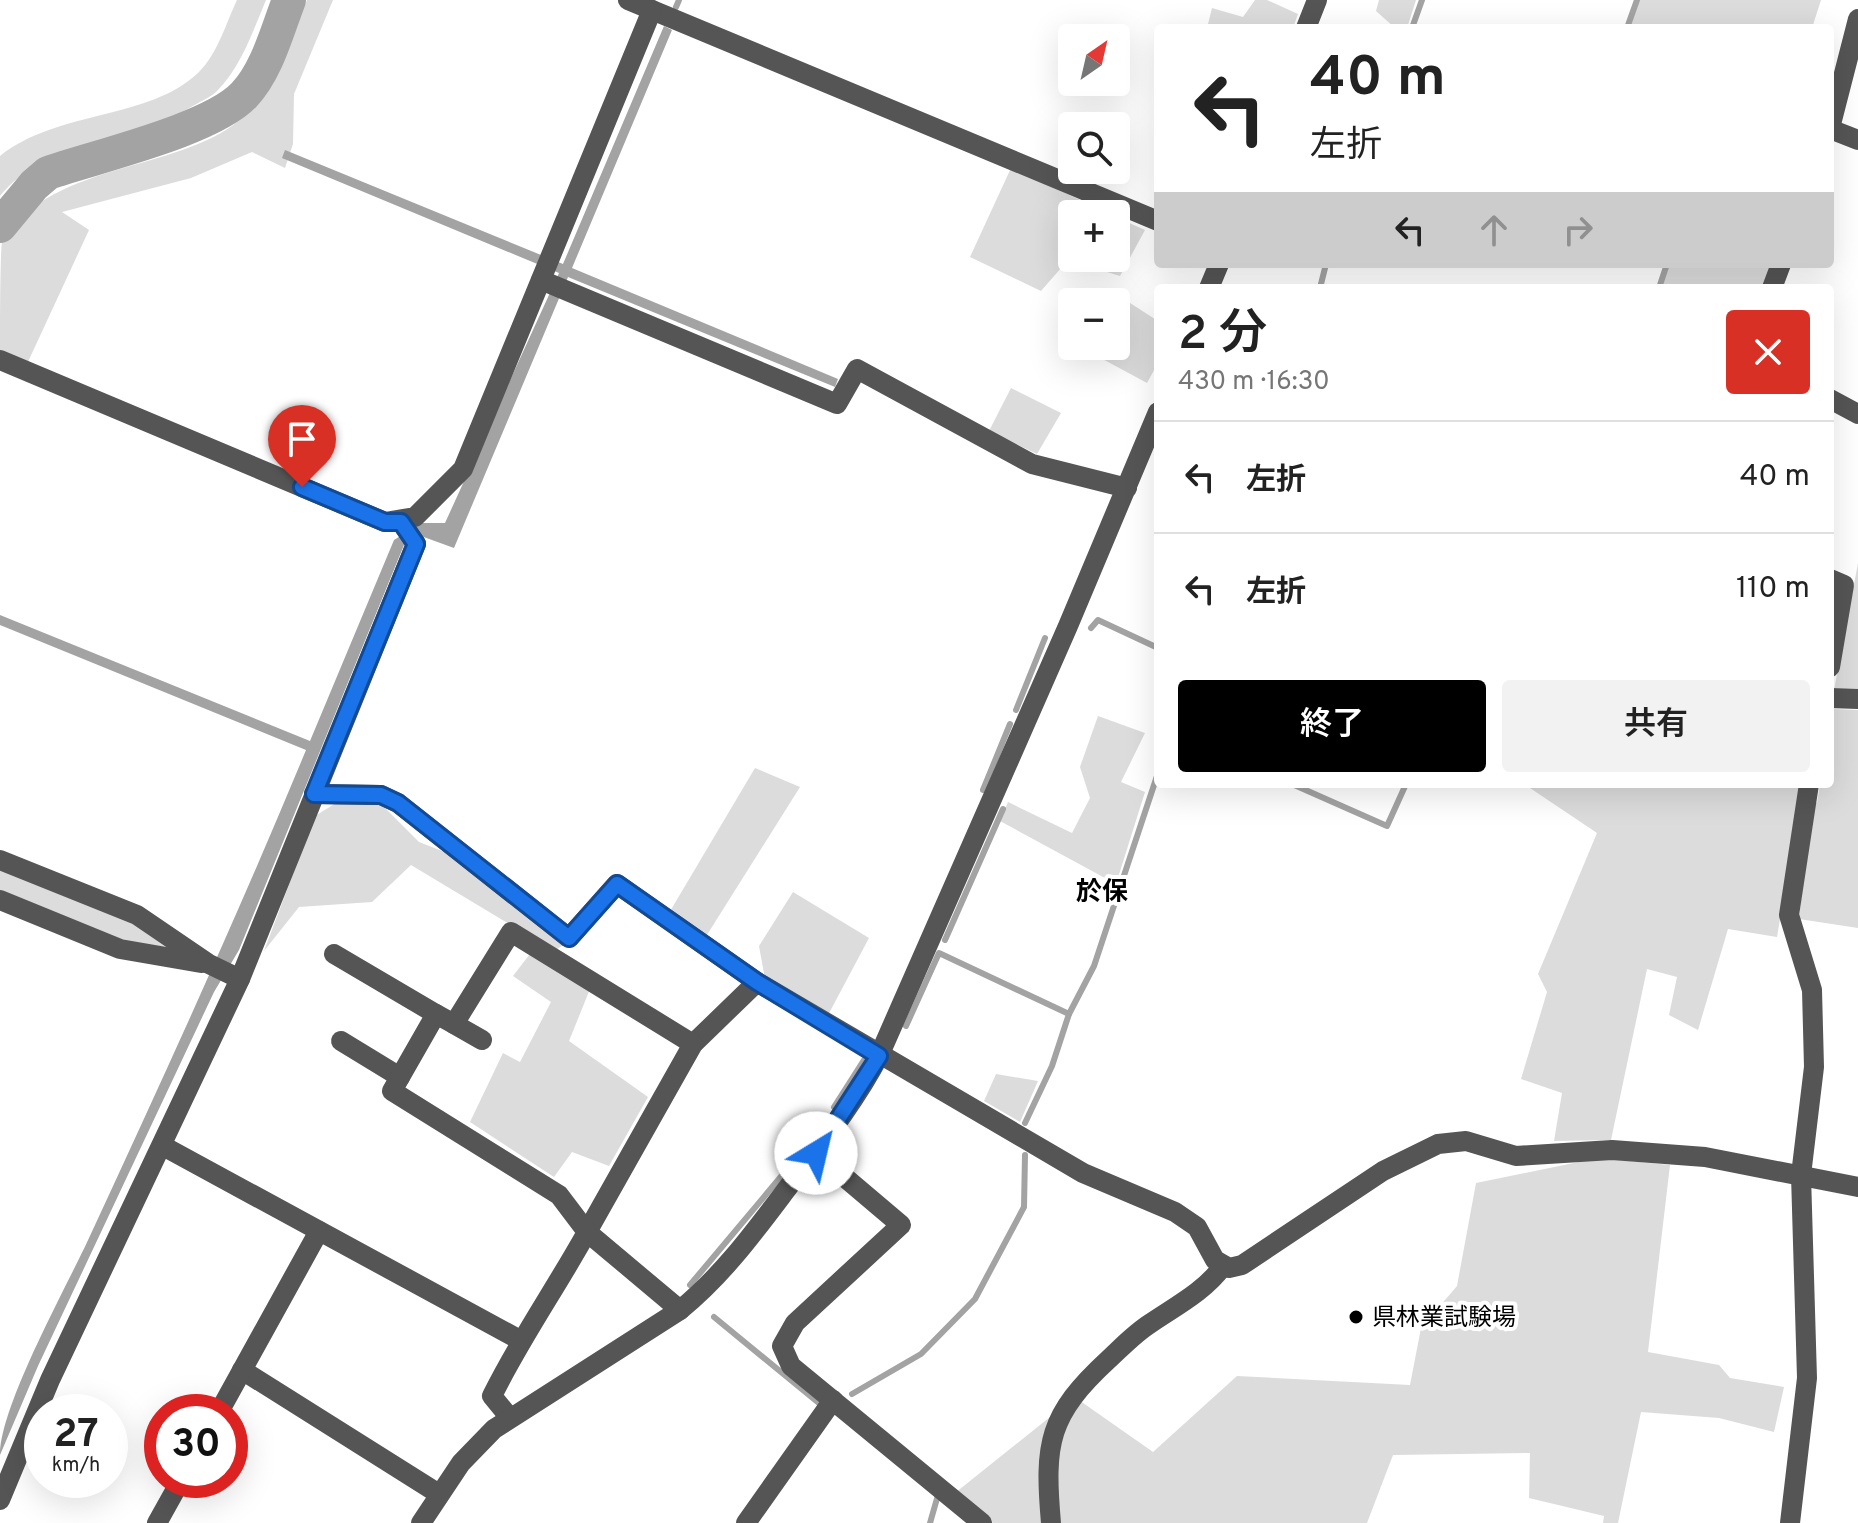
<!DOCTYPE html>
<html lang="ja">
<meta charset="utf-8">
<style>
body{margin:0;font-family:Overpass,"Noto Sans JP",sans-serif;background:#f2f2f2;color:#222;height:100vh;display:flex;flex-direction:column;font-size:30px;white-space:nowrap}
*{box-sizing:border-box;margin:0}
p{font-size:26px;color:#767676}
.icon{flex:none;width:44px;height:44px;fill:none;stroke:currentColor;stroke-width:2;stroke-linecap:round;stroke-linejoin:round}
.map{position:relative;flex:1;overflow:hidden}
.panel{position:absolute;left:1154px;top:284px;width:680px;height:504px;display:flex;flex-direction:column;background:#fff;border-radius:8px;box-shadow:0 8px 32px #0002}
.panel>*{flex:none}
.top-card{position:absolute;left:1154px;top:24px;width:680px;height:244px;border-radius:8px;box-shadow:0 8px 32px #0002;background:#fff;color:#222;overflow:hidden}
.needle{width:52px;rotate:34deg}
.fabs{position:absolute;left:1058px;top:24px;display:grid;gap:16px}
.fabs a{display:grid;place-items:center;width:72px;height:72px;border-radius:8px;background:#fff;box-shadow:0 8px 32px #0002;font-size:40px}
.speed{position:absolute;left:24px;top:1394px;display:flex;gap:16px;font-size:40px;font-weight:700;text-align:center}
.speed>*{display:grid;place-content:center;width:104px;height:104px;border-radius:50%;background:#fff;box-shadow:0 8px 32px #0002;line-height:1}
.speed small{font-size:20px;font-weight:400}
.speed .limit{border:12px solid #d22;background:#fff;color:#111}
.pin{position:absolute;display:grid;place-items:center;width:68px;height:68px;color:#fff;margin:-82px -34px;border-radius:50% 50% 50% 0;rotate:-45deg;box-shadow:0 0 8px #0007}
.pin .icon{rotate:45deg}
.me{position:absolute;width:88px;margin:-44px;rotate:36deg;stroke-linejoin:round;filter:drop-shadow(0 0 6px #0008)}
.turn{display:flex;align-items:center;gap:28px;height:168px;padding:0 24px;font-size:36px}
.turn .icon{width:104px;height:104px;stroke-width:2.5}
.turn b{display:block;font-size:56px;line-height:68px}
.lanes{display:flex;align-items:center;height:76px;padding:0 24px;background:#0003;justify-content:center;gap:40px;direction:ltr}
.lanes .off{opacity:.35}
.round{display:grid;place-items:center;flex:none;width:84px;height:84px;border-radius:8px;background:#f2f2f2}
.head{display:flex;align-items:center;justify-content:space-between;height:136px;padding:0 24px}
h1{font-size:48px;font-weight:600;line-height:60px}
.button{display:flex;gap:16px;margin-top:auto;padding:16px 24px}
.button a{flex:1;height:92px;border-radius:8px;background:#000;color:#fff;font-size:32px;font-weight:600;line-height:92px;text-align:center}
.button a+a{background:#f2f2f2;color:#222}
ul{padding:0;list-style:none}
li{display:flex;align-items:center;gap:24px;height:112px;padding:0 24px;border-top:2px solid #e0e0e0}
li div{flex:1}
li b{display:block;font-size:30px}
li em{font-style:normal}
.map>svg:first-child{display:block}
</style>
<div class="map">
<svg width="1858" height="1523" viewBox="0 0 1858 1523">
<rect width="100%" height="100%" fill="#fff"/>
<!-- green -->
<g fill="#dcdcdc">
<path d="M237 0H266C253 31 241 67 217 91 210 98 199 102 191 107 129 143 49 137 0 196V156C57 110 150 120 199 72 218 53 226 23 237 0Z"/>
<path d="M307 0H333L294 94 293 144 285 168 252 152 191 178 62 212 89 230 27 364 0 352C0 333 0 254 2 242 51 157 194 174 251 109 278 79 291 36 307 0Z"/>
<polygon points="1255,0 1267,0 1298,14 1293,28 1207,28 1212,8 1243,17"/>
<polygon points="1379,0 1416,0 1407,28 1395,28 1376,11"/>
<polygon points="1639,0 1821,0 1812,28 1629,28"/>
<polygon points="1011,168 1110,214 1072,214 1072,258 1116,258 1116,217 1145,230 1120,276 1068,260 1041,291 970,257"/>
<polygon points="1670,264 1773,264 1763,288 1662,288"/>
<polygon points="1130,303 1158,321 1158,363 1147,383 1097,356 1103,346 1116,346 1116,325"/>
<polygon points="1011,388 1061,413 1037,454 989,431"/>
<polygon points="1858,563 1858,691 1834,690"/>
<polygon points="1833,709 1858,710 1858,928 1799,919 1805,862 1790,860 1777,937 1728,929 1698,1030 1669,1015 1677,977 1647,969 1611,1140 1554,1141 1562,1093 1521,1079 1547,992 1538,974 1597,833 1524,784 1800,784 1798,795 1817,803 1820,784 1830,784"/>
<polygon points="1098,716 1145,733 1121,782 1145,792 1116,884 1000,821 1008,802 1072,833 1090,798 1080,767"/>
<polygon points="755,768 800,787 705,938 669,913"/>
<polygon points="341,800 379,802 419,842 460,858 565,944 554,951 411,865 372,902 299,907 264,951 315,816"/>
<polygon points="0,866 135,920 175,948 124,942 0,893"/>
<polygon points="793,892 869,938 827,1017 765,979 759,946"/>
<polygon points="533,950 590,989 569,1041 648,1097 609,1166 572,1152 554,1177 470,1122 503,1053 520,1062 551,1002 513,976"/>
<polygon points="996,1074 1038,1081 1020,1122 984,1101"/>
<polygon points="1598,1158 1670,1165 1648,1352 1719,1365 1730,1378 1784,1387 1774,1432 1719,1418 1641,1412 1618,1523 1603,1523 1604,1516 1529,1498 1530,1453 1393,1455 1367,1523 1060,1523 1053,1468 1076,1398 1153,1452 1237,1376 1410,1385 1421,1328 1457,1286 1476,1183"/>
<polygon points="1050,1417 1041,1470 1046,1523 993,1523 955,1493"/>
</g>
<!-- water -->
<path fill="#a3a3a3" d="M664 26 672 30 572 268 838 379 835 387 568 277 454 548 421 536 404 545 239 950 214 992 38 1366 0 1455C0 1406 66 1288 89 1238 164 1076 238 915 306 750L0 625V615L310 741 394 540 421 523H445L559 273 282 158 285 150 563 264Z"/>
<g fill="none" stroke-linecap="round" stroke-linejoin="round">
<!-- stream -->
<g stroke="#a3a3a3" stroke-width="6">
<polyline points="676,7 679,0"/>
<polyline points="1412,28 1422,0"/>
<polyline points="1627,28 1637,0"/>
<polyline points="1320,288 1326,264"/>
<polyline points="1659,288 1667,264"/>
<polyline points="1091,628 1098,620 1158,648"/>
<polyline points="1016,710 1045,638"/>
<polyline points="1292,784 1387,826 1406,784"/>
<polyline points="983,790 1010,724"/>
<polyline points="945,940 1003,809"/>
<polyline points="906,1026 939,953 1069,1014"/>
<polyline points="834,1107 864,1060"/>
<polyline points="1025,1123 1052,1066 1069,1014 1094,966 1158,773"/>
<polyline points="793,1162 825,1120"/>
<polyline points="690,1285 784,1173"/>
<polyline points="714,1317 820,1404"/>
<polyline points="852,1394 921,1354 975,1299 1024,1207 1025,1155"/>
<polyline points="930,1523 938,1495"/>
</g>
<!-- river -->
<path stroke="#a3a3a3" stroke-width="34" d="M0 226 34 185 48 173C97 156 211 130 244 95 267 71 277 31 289 0"/>
<!-- minor -->
<g stroke="#555" stroke-width="20">
<polyline points="628,0 1158,221"/>
<polyline points="1306,28 1317,0"/>
<polyline points="1830,128 1858,19"/>
<polyline points="1830,129 1858,140"/>
<polyline points="541,280 837,404 857,369 1032,464 1127,488"/>
<polyline points="1209,288 1219,264"/>
<polyline points="1772,288 1781,264"/>
<polyline points="0,360 385,522 415,517 463,469 652,10"/>
<polyline points="1830,399 1858,414"/>
<polyline points="1830,579 1844,585 1830,667"/>
<polyline points="1830,698 1858,699"/>
<polyline points="314,794 381,795 398,803 569,938 617,884 757,982"/>
<polyline points="0,860 137,915 209,964 240,979"/>
<polyline points="0,900 120,949 201,963"/>
<polyline points="334,954 436,1014"/>
<polyline points="454,1024 482,1040"/>
<polyline points="341,1041 400,1077"/>
<polyline points="163,1146 520,1340"/>
<polyline points="816,1153 901,1225 795,1323 782,1346 791,1366 982,1523"/>
<polyline points="680,1310 587,1232 693,1044 757,982 1083,1173 1175,1212 1197,1227 1215,1260 1229,1268 1242,1265 1383,1171 1438,1144 1466,1141 1516,1156 1612,1150 1705,1157 1858,1187"/>
<polyline points="242,1370 439,1494"/>
<polyline points="219,1412 319,1231"/>
<path d="M510 1418 492 1396C520 1339 556 1288 587 1232L559 1195 392 1091 436 1014 454 1024 511 932 693 1044"/>
<polyline points="0,1500 50,1380 240,979 416,544 401,522"/>
<polyline points="157,1523 181,1480"/>
<path d="M421 1523 461 1463 494 1429 680 1310C724 1274 755 1231 789 1186 821 1144 854 1104 879 1056L1068 626 1158 412"/>
<polyline points="746,1523 833,1400"/>
<path d="M1051 1523C1044 1443 1048 1415 1109 1359 1122 1347 1135 1333 1151 1323 1176 1306 1205 1291 1223 1266"/>
<polyline points="1790,1523 1807,1378 1801,1175 1814,1067 1812,990 1789,915 1809,784"/>
</g>
</g>
<g fill="none" stroke-linecap="round" stroke-linejoin="round">
<!-- route casing -->
<g stroke="#114b97" stroke-width="20">
<polyline id="route" points="302,487 385,522 401,522 416,544 314,794 381,795 398,803 569,938 617,884 757,982 879,1056 816,1153"/>
</g>
<!-- route -->
<use href="#route" stroke="#1a73e8" stroke-width="14"/>
</g>
<!-- markers -->
<circle fill="#000" stroke="#fff" stroke-width="3" cx="1356" cy="1317" r="8"/>
<g text-anchor="middle" stroke-width="8" stroke-linejoin="round" paint-order="stroke">
<!-- poi labels -->
<g font-size="24" fill="#000" stroke="#fff" text-anchor="start">
<text x="1372" y="1325">県林業試験場</text>
</g>
<!-- neighbourhood labels -->
<g font-size="26" font-weight="bold" fill="#000" stroke="#fff">
<text x="1102" y="900">於保</text>
</g>
</g>
</svg>
<div class="fabs">
<a><svg class="needle" viewBox="-14 -14 28 28"><path d="M0-13l5 13h-10z" fill="#e53935"/><path d="M0 13l5-13h-10z" fill="#767676"/></svg></a>
<a><svg class="icon" aria-label="search" viewBox="0 0 24 24"><circle cx="10" cy="10" r="6"/><path d="M15 15l6 6"/></svg></a>
<a>+</a>
<a>−</a>
</div>
<div class="speed"><div>27<small>km/h</small></div><div class="limit">30</div></div>
<div class="pin" style="left:302px;top:487px;background:#d93025"><svg class="icon" aria-label="arrive" viewBox="0 0 24 24"><path d="M6 21V4h12l-3 4 3 4H6"/></svg></div>
<svg class="me" style="left:816px;top:1153px" viewBox="-20 -20 40 40"><circle r="19" fill="#fff"/><path d="M0-13L10 11 0 6-10 11z" fill="#1a73e8"/></svg>
<div class="top-card">
<div class="turn"><svg class="icon" aria-label="left" viewBox="0 0 24 24"><path d="M17 20v-9H6M10 6l-5 5 5 5"/></svg><div><b>40 m</b>左折</div></div>
<div class="lanes"><svg class="icon" aria-label="left" viewBox="0 0 24 24"><path d="M17 20v-9H6M10 6l-5 5 5 5"/></svg><svg class="icon off" aria-label="ahead" viewBox="0 0 24 24"><path d="M12 20V5M6 11l6-6 6 6"/></svg><svg class="icon off" aria-label="right" viewBox="0 0 24 24"><path d="M7 20v-9h11M14 6l5 5-5 5"/></svg></div>
</div>
<section class="panel">
<div class="head"><div><h1>2 分</h1><p>430 m · 16:30</p></div><a class="round" style="background:#d93025;color:#fff"><svg class="icon" aria-label="close" viewBox="0 0 24 24"><path d="M6 6l12 12M18 6L6 18"/></svg></a></div>
<ul>
<li><svg class="icon" aria-label="left" viewBox="0 0 24 24"><path d="M17 20v-9H6M10 6l-5 5 5 5"/></svg><div><b>左折</b></div><em>40 m</em></li>
<li><svg class="icon" aria-label="left" viewBox="0 0 24 24"><path d="M17 20v-9H6M10 6l-5 5 5 5"/></svg><div><b>左折</b></div><em>110 m</em></li>
</ul>
<div class="button"><a>終了</a><a>共有</a></div>
</section>
</div>
